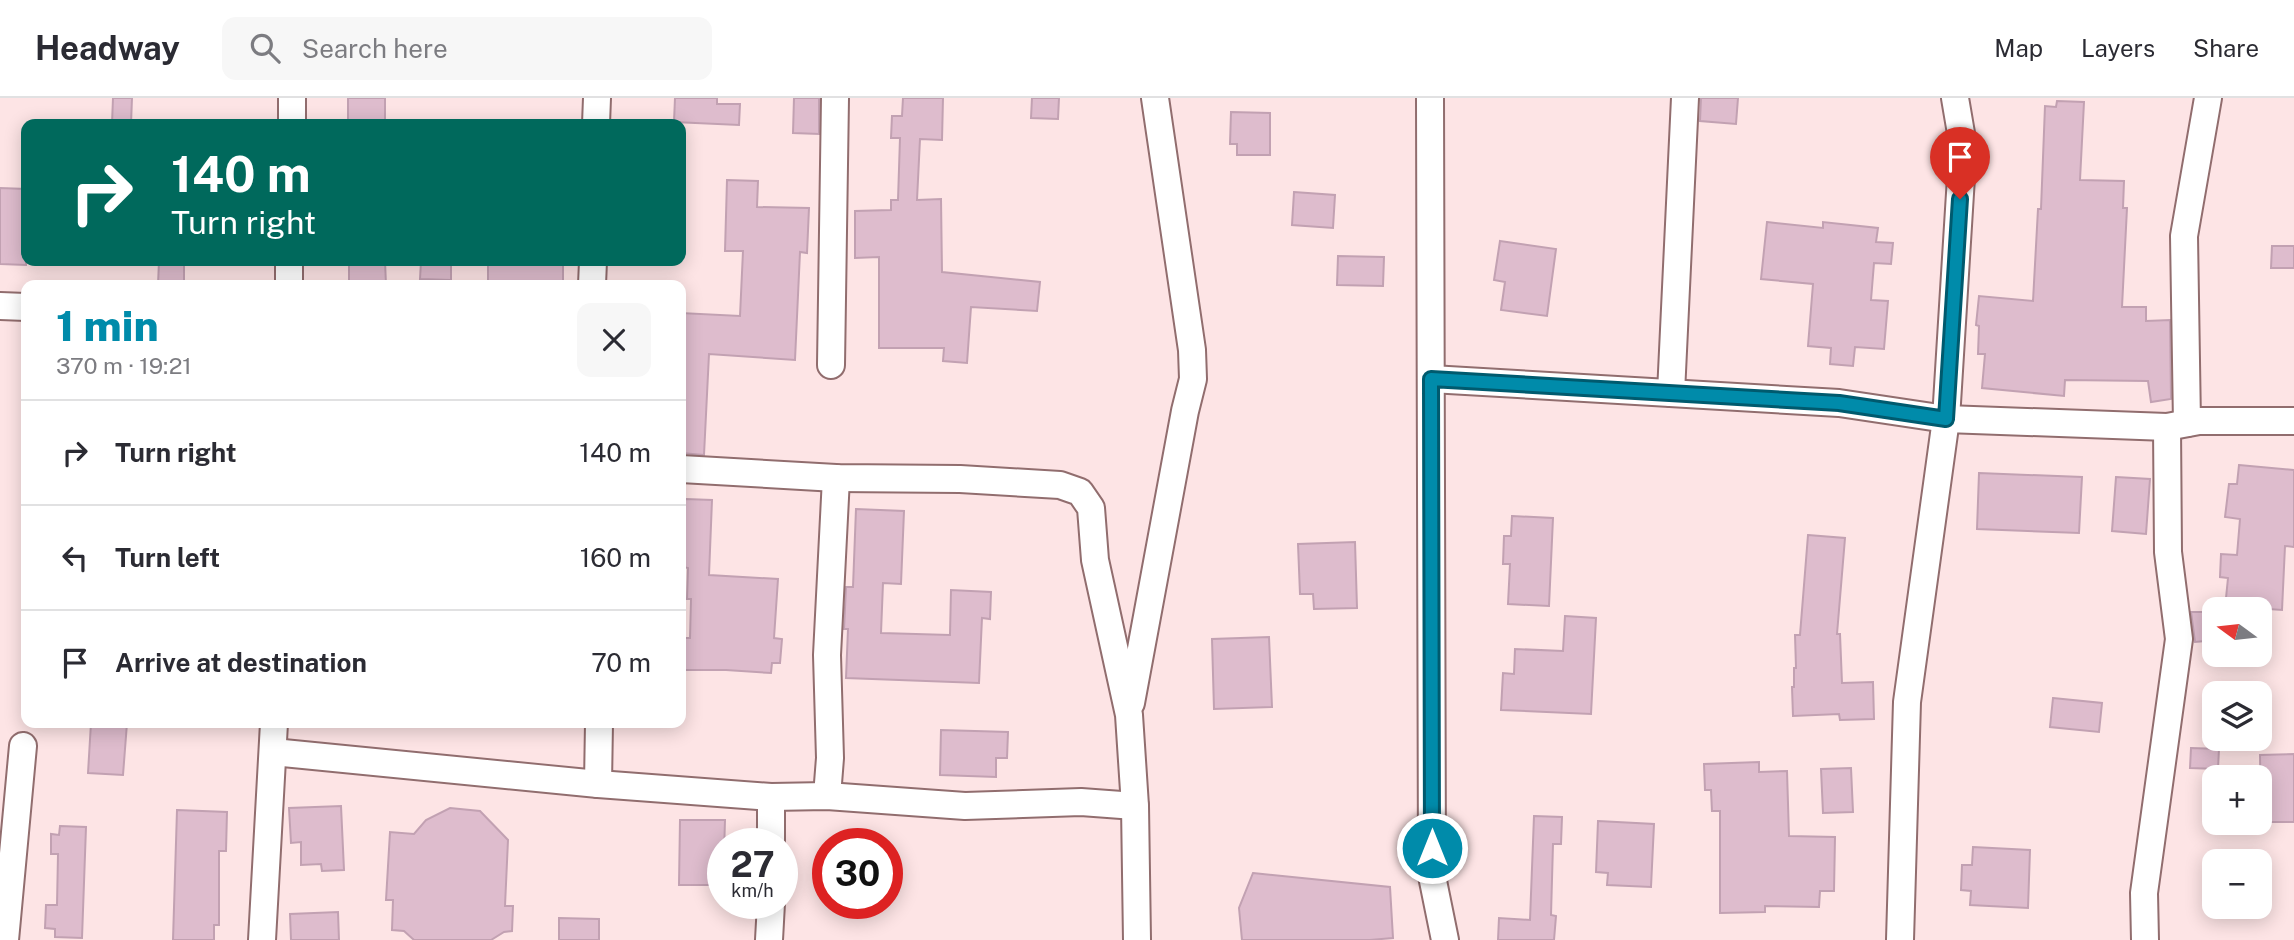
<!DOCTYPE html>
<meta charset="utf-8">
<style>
body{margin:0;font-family:"Public Sans",sans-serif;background:#f7f7f7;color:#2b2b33;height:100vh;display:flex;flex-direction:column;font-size:26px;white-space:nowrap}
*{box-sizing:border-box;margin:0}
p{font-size:23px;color:#7c7c81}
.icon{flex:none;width:38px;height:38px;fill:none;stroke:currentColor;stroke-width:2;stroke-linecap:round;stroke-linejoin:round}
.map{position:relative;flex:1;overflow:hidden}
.drawer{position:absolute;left:21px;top:182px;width:665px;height:448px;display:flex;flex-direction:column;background:#fff;border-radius:14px;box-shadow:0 4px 18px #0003}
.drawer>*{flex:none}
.top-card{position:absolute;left:21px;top:21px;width:665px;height:147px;border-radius:14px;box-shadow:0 4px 18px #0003;background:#00695c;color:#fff;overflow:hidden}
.needle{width:46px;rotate:285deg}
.controls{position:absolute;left:2202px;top:499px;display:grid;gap:14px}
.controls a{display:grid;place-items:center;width:70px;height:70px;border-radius:14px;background:#fff;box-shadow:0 4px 18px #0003;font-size:35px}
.speed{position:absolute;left:707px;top:730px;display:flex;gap:14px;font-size:35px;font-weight:700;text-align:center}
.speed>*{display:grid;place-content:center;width:91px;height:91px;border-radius:50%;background:#fff;box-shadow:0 4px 18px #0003;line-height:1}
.speed small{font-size:18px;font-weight:400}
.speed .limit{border:10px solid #d22;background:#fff;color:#111}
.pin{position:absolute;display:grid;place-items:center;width:60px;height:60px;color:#fff;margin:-72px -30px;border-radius:50% 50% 50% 0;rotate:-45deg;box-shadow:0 0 7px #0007}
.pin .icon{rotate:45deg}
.me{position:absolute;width:77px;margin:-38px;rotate:0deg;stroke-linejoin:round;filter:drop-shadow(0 0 5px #0008)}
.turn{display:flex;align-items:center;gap:24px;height:147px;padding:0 35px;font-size:32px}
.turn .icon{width:91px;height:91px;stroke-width:2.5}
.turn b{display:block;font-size:49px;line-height:60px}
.round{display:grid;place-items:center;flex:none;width:74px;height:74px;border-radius:14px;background:#f7f7f7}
.summary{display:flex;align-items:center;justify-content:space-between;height:119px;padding:0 35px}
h1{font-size:42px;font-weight:800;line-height:52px;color:#008baa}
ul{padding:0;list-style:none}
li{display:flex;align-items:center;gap:21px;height:105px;padding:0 35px;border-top:2px solid #e1e1e2}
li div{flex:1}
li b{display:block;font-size:26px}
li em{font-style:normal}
header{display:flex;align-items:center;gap:42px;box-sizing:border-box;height:98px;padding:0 35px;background:#fff;border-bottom:2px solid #e1e1e2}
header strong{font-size:33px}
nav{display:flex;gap:38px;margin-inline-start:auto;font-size:24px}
.search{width:490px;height:63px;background:#f7f7f7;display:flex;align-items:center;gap:18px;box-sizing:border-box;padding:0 24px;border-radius:14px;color:#7c7c81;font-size:26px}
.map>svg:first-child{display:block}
</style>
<header>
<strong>Headway</strong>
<div class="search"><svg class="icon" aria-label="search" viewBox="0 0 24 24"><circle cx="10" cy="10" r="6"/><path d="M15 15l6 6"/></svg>Search here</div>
<nav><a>Map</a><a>Layers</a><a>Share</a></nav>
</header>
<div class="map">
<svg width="2294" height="842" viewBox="0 0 2294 842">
<rect width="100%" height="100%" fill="#fde4e5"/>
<!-- building -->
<g fill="#debccd" stroke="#c2a1b2" stroke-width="2">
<polygon points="113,0 132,0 131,26 112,26"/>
<rect x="348" y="0" width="37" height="26"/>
<polygon points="675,0 717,0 717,6 740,6 739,27 674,24"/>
<polygon points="794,0 819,0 819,36 793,35"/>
<polygon points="903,0 943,0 942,42 920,41 917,102 941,101 942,174 1040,184 1037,213 971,209 967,265 943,263 944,250 879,250 879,159 855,160 855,113 891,112 891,102 898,102 900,40 891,40 892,18 902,18"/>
<polygon points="1032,0 1059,0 1058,21 1031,20"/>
<polygon points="1701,0 1738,0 1736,26 1700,23"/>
<polygon points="2057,3 2084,4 2080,82 2124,83 2123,110 2127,110 2122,209 2146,209 2146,223 2170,222 2171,301 2151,304 2148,283 2065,282 2064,298 1982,290 1985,256 1978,256 1979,228 1976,227 1979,198 2033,203 2038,111 2041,111 2045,8 2056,9"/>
<polygon points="1231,14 1270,15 1270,57 1237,57 1237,46 1230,46"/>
<polygon points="727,82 758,83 757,109 809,110 807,155 800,154 795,262 709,256 704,357 681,355 681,215 740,218 743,153 725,153"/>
<polygon points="0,90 26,91 26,167 0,166"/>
<polygon points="1294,94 1335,97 1333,130 1292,127"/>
<polygon points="1767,124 1823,130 1823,124 1878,130 1876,144 1893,145 1891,166 1874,165 1871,202 1888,203 1884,251 1855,249 1853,268 1830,266 1831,250 1808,248 1813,186 1761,181"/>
<polygon points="1500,143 1556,151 1547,218 1501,212 1505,184 1494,182"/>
<polygon points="2272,148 2294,148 2294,170 2271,170"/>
<polygon points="1338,158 1384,159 1383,188 1337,187"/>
<polygon points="159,163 184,163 184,187 158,187"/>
<polygon points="349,163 385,163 386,187 349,187"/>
<polygon points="421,163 451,163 451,182 420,181"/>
<polygon points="488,163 563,163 563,186 488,187"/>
<polygon points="2239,367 2294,372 2294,449 2285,448 2282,512 2240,509 2241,501 2226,500 2228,480 2220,479 2221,456 2237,457 2240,421 2225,419 2229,386 2237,386"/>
<polygon points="1979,375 2082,379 2079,435 1977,431"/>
<polygon points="2116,379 2150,381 2146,436 2112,433"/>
<polygon points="685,401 712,402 709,477 778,481 774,540 782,541 780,565 772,565 771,575 726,572 681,572 681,540 690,540 691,501 687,501 688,470 683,469"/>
<polygon points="856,411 904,413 901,486 883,485 881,535 950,537 951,492 991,494 990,521 982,520 979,585 846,580 848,531 844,531 846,489 853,489"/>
<polygon points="1512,418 1553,420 1549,508 1508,506 1510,466 1503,466 1504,438 1511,438"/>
<polygon points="1808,437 1845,440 1837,536 1840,536 1842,585 1873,584 1874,621 1840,622 1839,616 1793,618 1792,589 1794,589 1794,570 1796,570 1795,537 1800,537"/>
<polygon points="1355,444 1357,510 1314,511 1313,496 1300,496 1298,446"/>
<polygon points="2191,514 2204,514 2205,543 2195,544"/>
<polygon points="1565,518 1596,520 1591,616 1501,612 1503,575 1514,576 1515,551 1563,553"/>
<polygon points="1269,539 1272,609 1214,611 1212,541"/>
<polygon points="2053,600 2102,605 2099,634 2050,629"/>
<polygon points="91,625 127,625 123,677 88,675"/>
<polygon points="941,632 1008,634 1007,660 996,660 996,679 940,677"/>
<polygon points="2191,650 2219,651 2218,671 2190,670"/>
<polygon points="2294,656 2294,724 2261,724 2260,657"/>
<polygon points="1759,664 1759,674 1787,673 1789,738 1835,739 1834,793 1820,793 1819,809 1765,808 1765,814 1720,815 1720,713 1712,713 1711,692 1705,692 1704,666"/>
<polygon points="1851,670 1853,714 1823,715 1821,671"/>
<polygon points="341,708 344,772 322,773 321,766 301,767 301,744 291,745 289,710"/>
<polygon points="450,710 480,713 508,742 505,808 513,808 512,833 504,834 491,842 414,842 404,833 392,832 393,802 386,802 390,734 414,736 426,722"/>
<polygon points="177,712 227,714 226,753 219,753 219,827 214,827 214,842 173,842"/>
<polygon points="1534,718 1562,719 1561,746 1553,746 1551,817 1556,818 1554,842 1498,842 1499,820 1530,822"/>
<polygon points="680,722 725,722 723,787 679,787"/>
<polygon points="1598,723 1654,726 1651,789 1607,787 1608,775 1596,774"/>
<polygon points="60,728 86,729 82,840 55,839 55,831 45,830 46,807 57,807 58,756 51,756 51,736 59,737"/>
<polygon points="1973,749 2030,752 2028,810 1970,807 1971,793 1961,792 1962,767 1972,767"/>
<polygon points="1253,775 1390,789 1393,840 1370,842 1242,842 1239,810"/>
<polygon points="338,814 339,842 291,842 290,816"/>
<polygon points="559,820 599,821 599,842 559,842"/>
</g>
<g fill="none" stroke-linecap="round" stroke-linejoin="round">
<!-- minor casing -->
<g stroke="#916d6e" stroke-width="30">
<g id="minor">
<polyline points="1430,0 1432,778 1445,842"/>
<polyline points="292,26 292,0"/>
<polyline points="596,26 597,0"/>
<polyline points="289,187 289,163"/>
<polyline points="592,187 593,163"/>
<polyline points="0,208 26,209"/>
<polyline points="831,267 835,0"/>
<polyline points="1431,281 1839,305 1946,321 2167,329 2199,323 2294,323"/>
<polyline points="1671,295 1685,0"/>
<polyline points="2187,325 2184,138 2208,0"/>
<polyline points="681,371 836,380 960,381 1060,387 1080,394 1091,410 1095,462 1129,617 1135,708 1137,842"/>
<polyline points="1131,605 1185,313 1193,281 1192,252 1155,0"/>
<polyline points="273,654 598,686 771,699 827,698 965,708 1081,704 1135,708"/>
<polyline points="598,686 599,625"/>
<polyline points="827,698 830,660 827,557 836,380"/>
<polyline points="771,746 771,699"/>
<polyline points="5,842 23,648"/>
<polyline points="262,842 274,625"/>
<polyline points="769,842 771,805"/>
<polyline points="1900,842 1907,604 1946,321 1963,47 1955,0"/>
<polyline points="2145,842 2144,795 2179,541 2168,454 2167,329"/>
</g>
</g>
<!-- minor -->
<use href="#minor" stroke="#fff" stroke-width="26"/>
</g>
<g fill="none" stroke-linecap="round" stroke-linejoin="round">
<!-- route casing -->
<g stroke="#005a6e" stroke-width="18">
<polyline id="route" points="1432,750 1431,281 1839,305 1946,321 1960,101"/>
</g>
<!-- route -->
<use href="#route" stroke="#008baa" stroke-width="12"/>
</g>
</svg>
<div class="controls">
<a><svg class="needle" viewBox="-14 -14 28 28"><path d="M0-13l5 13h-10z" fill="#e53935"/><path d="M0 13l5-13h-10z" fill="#7c7c81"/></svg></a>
<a><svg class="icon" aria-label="layers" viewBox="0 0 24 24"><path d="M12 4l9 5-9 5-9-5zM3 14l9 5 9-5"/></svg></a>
<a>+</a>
<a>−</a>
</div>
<div class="speed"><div>27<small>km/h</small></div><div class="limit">30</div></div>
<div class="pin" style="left:1960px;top:101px;background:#d93025"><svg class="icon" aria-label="arrive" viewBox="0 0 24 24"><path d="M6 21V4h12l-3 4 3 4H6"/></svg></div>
<svg class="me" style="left:1432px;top:750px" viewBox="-20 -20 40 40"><circle r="17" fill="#008baa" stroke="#fff" stroke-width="3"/><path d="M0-11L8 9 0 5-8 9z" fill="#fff"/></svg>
<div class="top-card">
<div class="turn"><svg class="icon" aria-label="right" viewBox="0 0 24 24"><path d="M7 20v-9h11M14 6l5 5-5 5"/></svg><div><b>140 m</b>Turn right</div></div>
</div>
<section class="drawer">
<div class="summary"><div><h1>1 min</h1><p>370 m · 19:21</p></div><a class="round"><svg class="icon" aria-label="close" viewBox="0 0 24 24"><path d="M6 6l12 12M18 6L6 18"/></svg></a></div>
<ul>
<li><svg class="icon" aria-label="right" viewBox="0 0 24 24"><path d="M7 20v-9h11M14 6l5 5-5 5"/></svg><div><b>Turn right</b></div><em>140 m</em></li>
<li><svg class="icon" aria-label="left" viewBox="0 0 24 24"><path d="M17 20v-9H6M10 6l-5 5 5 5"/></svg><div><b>Turn left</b></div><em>160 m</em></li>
<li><svg class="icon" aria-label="arrive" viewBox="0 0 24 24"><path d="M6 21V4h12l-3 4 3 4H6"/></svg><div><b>Arrive at destination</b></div><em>70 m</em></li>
</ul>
</section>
</div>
